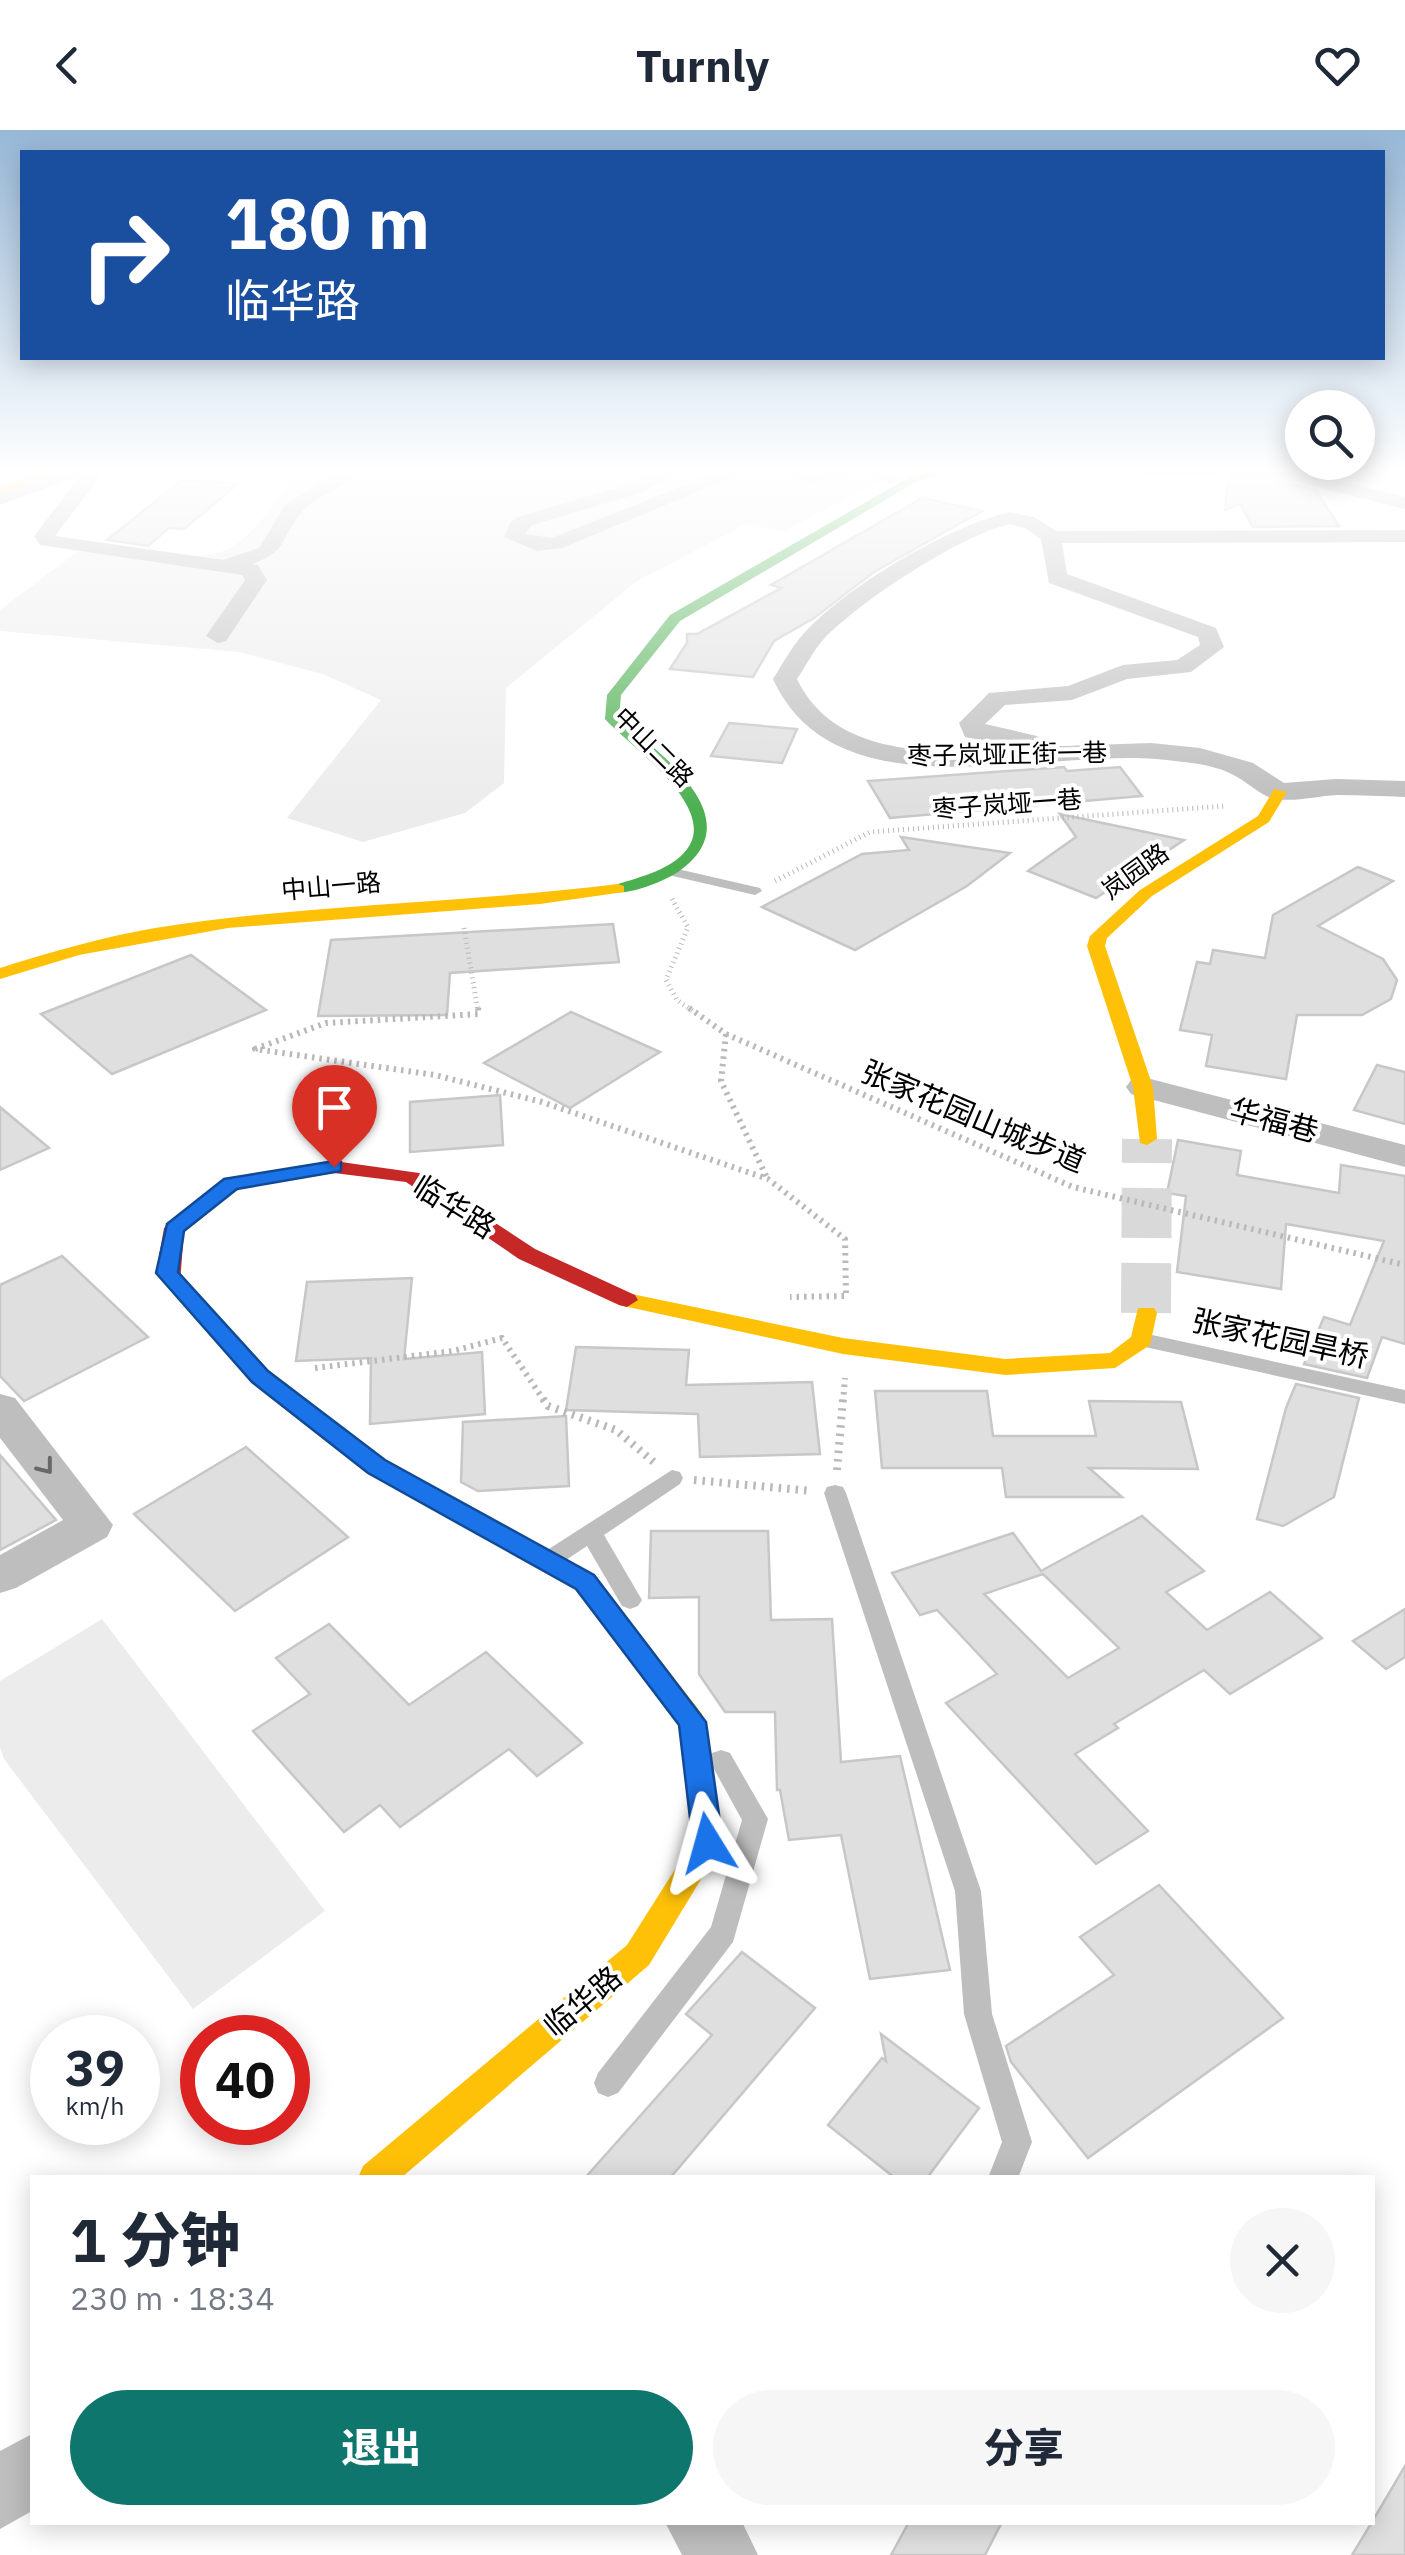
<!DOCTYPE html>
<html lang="zh">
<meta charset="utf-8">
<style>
body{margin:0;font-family:"IBM Plex Sans","Noto Sans SC",sans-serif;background:#f6f6f7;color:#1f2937;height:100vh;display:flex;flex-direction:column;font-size:38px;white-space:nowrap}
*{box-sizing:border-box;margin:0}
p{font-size:32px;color:#747a83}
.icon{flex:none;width:55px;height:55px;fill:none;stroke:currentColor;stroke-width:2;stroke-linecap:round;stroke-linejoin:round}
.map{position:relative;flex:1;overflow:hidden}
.details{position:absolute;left:30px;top:2045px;width:1345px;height:350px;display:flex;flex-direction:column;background:#fff;border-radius:0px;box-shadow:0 5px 25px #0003}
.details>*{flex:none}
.hud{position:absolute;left:20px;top:20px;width:1365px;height:210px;border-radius:0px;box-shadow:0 5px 25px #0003;background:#1a4fa0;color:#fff;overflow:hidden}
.tools{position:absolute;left:1285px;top:260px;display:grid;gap:20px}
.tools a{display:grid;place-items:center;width:90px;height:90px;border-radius:50%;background:#fff;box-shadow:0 5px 25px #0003;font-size:50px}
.speed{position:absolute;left:30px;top:1885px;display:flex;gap:20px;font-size:50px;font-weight:700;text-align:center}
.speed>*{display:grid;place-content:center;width:130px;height:130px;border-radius:50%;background:#fff;box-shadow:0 5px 25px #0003;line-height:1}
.speed small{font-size:25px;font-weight:400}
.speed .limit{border:15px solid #d22;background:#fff;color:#111}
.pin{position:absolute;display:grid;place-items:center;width:85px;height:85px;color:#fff;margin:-102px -42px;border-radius:50% 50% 50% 0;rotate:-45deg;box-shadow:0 0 10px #0007}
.pin .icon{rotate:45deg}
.me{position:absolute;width:110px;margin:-55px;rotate:352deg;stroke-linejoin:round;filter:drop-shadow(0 0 8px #0008)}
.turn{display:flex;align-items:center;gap:35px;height:210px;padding:0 40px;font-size:45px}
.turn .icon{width:130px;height:130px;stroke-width:2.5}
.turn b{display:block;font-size:70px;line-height:85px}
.round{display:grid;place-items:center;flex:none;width:105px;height:105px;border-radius:52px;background:#f6f6f7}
.headline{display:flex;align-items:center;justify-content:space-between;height:170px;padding:0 40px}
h1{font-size:60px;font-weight:800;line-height:75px}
.cta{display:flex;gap:20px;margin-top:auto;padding:20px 40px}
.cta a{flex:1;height:115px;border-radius:60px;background:#0f766e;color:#fff;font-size:40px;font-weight:800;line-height:115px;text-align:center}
.cta a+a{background:#f6f6f7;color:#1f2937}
header{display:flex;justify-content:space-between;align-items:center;height:130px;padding:0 40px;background:#fff;font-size:45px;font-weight:800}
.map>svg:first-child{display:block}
</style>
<header><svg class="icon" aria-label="back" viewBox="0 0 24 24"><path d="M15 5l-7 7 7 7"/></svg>Turnly<svg class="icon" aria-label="heart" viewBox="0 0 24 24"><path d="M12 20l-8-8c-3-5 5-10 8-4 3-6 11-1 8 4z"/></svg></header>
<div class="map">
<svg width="1405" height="2425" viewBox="0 0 1405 2425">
<rect width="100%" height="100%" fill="#fff"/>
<!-- green -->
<g fill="#ececec">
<path d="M298 342H898L783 401 746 394 637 451 506 558 504 653 465 683 363 712 287 688 381 570 323 544 239 522 0 501V480L85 416C124 420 205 439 238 413 261 396 280 364 298 342Z"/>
<polygon points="102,1489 325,1781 193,1879 4,1629 0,1617 0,1551"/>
</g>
<!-- building -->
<g fill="#dfdfdf" stroke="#c7c7c7" stroke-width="2.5" fill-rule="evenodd">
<polygon points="1232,342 1267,342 1273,350 1316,360 1339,396 1253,397 1240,374 1225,380 1228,347"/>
<polygon points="182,350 239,353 184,399 169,398 148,416 107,410"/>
<polygon points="922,368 982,381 874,442 814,488 774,511 753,547 670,539 687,513 687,504 697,504 781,458 771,455"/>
<polygon points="729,593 797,599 782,633 711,626"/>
<polygon points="1064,637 1067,641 1120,637 1142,666 890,688 868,651"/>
<polygon points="1060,684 1184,710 1096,768 1028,741 1076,707"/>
<polygon points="901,707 1010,723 967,756 855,820 762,777 862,724 909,720"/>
<polygon points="1358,737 1393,751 1318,796 1383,829 1397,850 1391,869 1362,885 1297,885 1286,949 1206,936 1212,905 1180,900 1197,832 1210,834 1213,820 1265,828 1273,785"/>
<polygon points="613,794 619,832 450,843 447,885 318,886 331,810"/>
<polygon points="191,825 266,880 112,944 41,884"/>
<polygon points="571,882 660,922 570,978 484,933"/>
<polygon points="1377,935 1405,942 1405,994 1354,980"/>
<polygon points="500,965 503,1015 410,1022 410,972"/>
<polygon points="0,977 49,1018 0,1040"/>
<polygon points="1178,1010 1241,1021 1237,1045 1339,1063 1341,1035 1405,1046 1405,1214 1382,1207 1367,1248 1304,1234 1324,1187 1350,1195 1384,1111 1286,1094 1281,1159 1177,1142 1186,1066 1167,1063"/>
<polygon points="62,1126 148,1207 24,1271 0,1246 0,1155"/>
<polygon points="412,1148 404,1229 482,1222 485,1284 370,1294 371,1228 296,1231 307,1152"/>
<polygon points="576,1217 689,1220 686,1255 812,1252 820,1324 700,1327 698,1284 566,1280"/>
<polygon points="1296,1254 1359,1268 1334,1367 1283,1396 1257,1389 1286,1278"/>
<polygon points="875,1261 987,1261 993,1306 1096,1306 1089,1271 1181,1272 1198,1339 1089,1338 1122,1367 1006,1367 1002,1338 882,1338"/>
<polygon points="566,1286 569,1356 478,1361 461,1352 463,1292"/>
<polygon points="246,1317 348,1407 235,1481 134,1384"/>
<polygon points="0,1325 56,1390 0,1420"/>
<path d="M1142 1386 1204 1441 1166 1462 1207 1500 1270 1462 1322 1508 1230 1564 1204 1540 1114 1594 1118 1598 1075 1624 1148 1701 1096 1734 946 1573 997 1544 937 1480 920 1485 892 1443 1013 1403 1041 1441ZM1043 1444 1119 1518 1068 1548 984 1464Z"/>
<polygon points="651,1401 768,1401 771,1490 832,1489 841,1632 900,1626 950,1840 870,1849 841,1705 789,1710 780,1660 777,1660 775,1582 725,1582 699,1544 699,1467 649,1468"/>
<polygon points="1405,1479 1405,1527 1386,1539 1353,1511"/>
<polygon points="329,1494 409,1575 486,1522 582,1613 537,1646 509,1619 400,1697 380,1675 344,1702 253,1601 310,1564 276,1528"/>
<polygon points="1159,1755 1283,1888 1088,2028 1011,1932 1006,1916 1114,1845 1080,1807"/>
<polygon points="742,1822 815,1878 670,2048 585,2048 712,1905 686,1884"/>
<polygon points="881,1904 979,1978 927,2048 895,2048 828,1995 882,1928 886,1931"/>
<polygon points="1405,2336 1405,2425 1352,2425 1372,2392"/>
<polygon points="909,2392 1002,2392 985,2425 891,2425"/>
</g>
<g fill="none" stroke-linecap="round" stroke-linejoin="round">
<!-- secondary-tunnel -->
<polyline stroke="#d9d9d9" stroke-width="50" stroke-dasharray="50 25" stroke-linecap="butt" points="1146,1183 1147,1009"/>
<!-- path-far2 -->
<g stroke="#b9b9b9" stroke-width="5" stroke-dasharray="1 4" stroke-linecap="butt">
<polyline points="775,751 870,702 1225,676"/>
<polyline points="672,769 688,797 666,850 677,870 693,881"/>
<polyline points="464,798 478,881"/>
</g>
<!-- path-far1 -->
<g stroke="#b9b9b9" stroke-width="6" stroke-dasharray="2.5 5" stroke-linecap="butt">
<polyline points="478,878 479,884 326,893 255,919 435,945 542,972 768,1049 845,1109 846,1166 790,1167"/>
<polyline points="689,878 726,904 1073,1057 1405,1135"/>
<polyline points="726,904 721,951 767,1048"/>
<polyline points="315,1238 453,1221 502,1208 545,1272"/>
<polyline points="843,1272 845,1248"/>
</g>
<!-- path -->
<g stroke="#b9b9b9" stroke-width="8" stroke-dasharray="2.5 6" stroke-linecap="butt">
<polyline points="543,1269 548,1276 616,1300 656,1334"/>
<polyline points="837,1340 843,1269"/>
<polyline points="694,1350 811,1361"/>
</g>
<!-- lane -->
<g fill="#bebebe" fill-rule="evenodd">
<polygon points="669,737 760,758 762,761 755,765 664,744 664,738"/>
<polygon points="1143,1203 1405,1260 1405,1274 1136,1215 1133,1210"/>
<polygon points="672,1340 680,1342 683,1348 680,1354 604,1405 642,1470 638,1476 630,1479 622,1476 587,1416 557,1436 541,1436 538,1430 541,1424"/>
<polygon points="835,1355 843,1357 846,1363 981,1761 992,1884 1032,2012 1018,2048 988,2048 1002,2012 964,1884 955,1761 824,1363 827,1357"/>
<polygon points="721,1620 730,1623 768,1689 733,1812 618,1963 608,1967 598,1963 594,1953 598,1943 711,1797 742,1690 709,1630 712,1623"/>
</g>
<!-- street -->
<g fill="#bebebe" fill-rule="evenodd">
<path d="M52 342H94L99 348 55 406 223 430 259 418 285 375 337 342H360C344 359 314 366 300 384 279 410 289 421 252 434L258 435 267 450 226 511 218 513 206 506 245 450 242 445 40 415 34 406 78 349 64 351 0 375V362Z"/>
<polygon points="653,342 677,342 644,362 532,395 525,404 552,408 718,342 745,342 562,418 537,421 504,407 510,393 518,387 630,354"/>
<polygon points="787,342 848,342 845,346 810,353"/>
<polygon points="868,342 894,342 901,348 891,354"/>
<polygon points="1271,342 1304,342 1405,367 1405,379 1274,346"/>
<path d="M1010 382 1034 387 1056 401 1405 400V412L1062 413 1067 444 1216 498 1224 517 1191 542 1127 549 1072 570 1005 575 985 594 1037 606 1041 611 1035 617 1151 613 1200 618 1253 633 1284 653 1336 649 1405 651V667C1382 666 1359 665 1337 665 1317 666 1296 672 1276 669 1262 667 1250 654 1237 647 1214 633 1183 632 1156 629 1039 619 835 686 773 549 784 532 794 512 809 498 853 453 949 396 1010 382ZM1010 394 1025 398 1041 409 1049 453 1198 507 1200 515 1177 530 1123 535 1068 556 989 563 959 593 965 607 1022 618C945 623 837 632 797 549 806 536 813 521 823 510 858 472 961 405 1010 394Z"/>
<polygon points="1143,947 1405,1015 1405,1037 1131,964 1126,957 1131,950"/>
<polygon points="0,1264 15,1268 113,1395 107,1407 16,1458 0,1463 0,1425 63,1390 0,1308"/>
<polygon points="32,2304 32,2381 0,2399 0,2321"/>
<polygon points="665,2392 742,2392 758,2425 682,2425"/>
</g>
<!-- fast -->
<g fill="#4caf50" fill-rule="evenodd">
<path d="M929 342H945L914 353 680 491 621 565 619 588C663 626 753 690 678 742 662 752 631 765 612 762V756C636 748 665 742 683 724 726 681 629 616 605 589L607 565 670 485 906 349Z"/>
<polygon points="1135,342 1221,342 1216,345 1140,345"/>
<polygon points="172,1141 180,1143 268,1240 386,1331 515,1401 519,1408 515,1415 497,1415 368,1343 252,1252 164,1153 161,1148"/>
</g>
<!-- slow -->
<g fill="#ffc107" fill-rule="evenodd">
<polygon points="39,342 53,342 0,364 0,357"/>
<polygon points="1274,659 1287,662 1269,692 1152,766 1107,808 1105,816 1153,957 1157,1009 1147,1015 1140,1013 1133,957 1087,816 1090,806 1140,760 1258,686"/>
<path d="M618 754 624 756V762L540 774 228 798 79 825 0 849V838C51 822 102 807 155 798 308 774 464 773 618 754Z"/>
<polygon points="627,1163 843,1208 1005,1229 1110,1223 1131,1207 1138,1178 1154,1178 1157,1183 1150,1215 1115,1238 1005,1245 843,1224 619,1175 616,1170 619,1165"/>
<polygon points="506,1399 594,1445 702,1584 723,1713 649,1835 401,2048 358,2048 363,2036 627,1815 693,1711 679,1595 576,1459 497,1415 493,1408 497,1401"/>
</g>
<!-- jam -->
<polygon fill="#c62828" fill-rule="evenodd" points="334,1031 419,1043 535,1119 635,1165 638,1170 627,1177 619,1175 519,1129 406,1052 334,1043 237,1059 184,1101 180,1153 172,1155 164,1153 156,1143 164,1098 224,1050"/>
</g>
<!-- one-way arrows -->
<defs><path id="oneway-chevron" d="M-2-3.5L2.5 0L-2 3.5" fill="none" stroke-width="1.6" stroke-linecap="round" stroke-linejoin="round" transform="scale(2.5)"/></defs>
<use stroke="#686868" href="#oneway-chevron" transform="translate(46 1337) rotate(52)"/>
<!-- sky -->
<linearGradient id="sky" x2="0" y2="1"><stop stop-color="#97b8d8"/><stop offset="0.5" stop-color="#fff"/><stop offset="1" stop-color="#fff" stop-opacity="0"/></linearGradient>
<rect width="1405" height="681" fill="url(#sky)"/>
<!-- route -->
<polygon fill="#1a73e8" stroke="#114b97" stroke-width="2.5" points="334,1031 341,1032 341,1041 237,1059 184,1101 178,1142 268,1241 385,1330 594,1445 706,1592 723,1713 718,1722 708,1726 698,1722 693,1713 679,1595 576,1459 368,1343 252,1252 156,1143 167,1094 224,1049"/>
<g text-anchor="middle" stroke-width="8" stroke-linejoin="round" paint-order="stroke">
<!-- far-street labels -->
<g font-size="25" fill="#000" stroke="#fff">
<text transform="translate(654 617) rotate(45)" y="9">中山二路</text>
<text transform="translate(1007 624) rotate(-1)" y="9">枣子岚垭正街一巷</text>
<text transform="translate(1007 674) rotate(-4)" y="9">枣子岚垭一巷</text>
<text transform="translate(1135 741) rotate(-36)" y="9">岚园路</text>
<text transform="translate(331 756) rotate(-5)" y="9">中山一路</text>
</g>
<!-- street labels -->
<g font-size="30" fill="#000" stroke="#fff">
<text transform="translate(973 987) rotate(23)" y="10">张家花园山城步道</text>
<text transform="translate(1274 991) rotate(15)" y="10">华福巷</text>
<text transform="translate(454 1077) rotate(32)" y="10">临华路</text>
<text transform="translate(1280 1209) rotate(12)" y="10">张家花园旱桥</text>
<text transform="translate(583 1872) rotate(-40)" y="10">临华路</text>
</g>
</g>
</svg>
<div class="tools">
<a><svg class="icon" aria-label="search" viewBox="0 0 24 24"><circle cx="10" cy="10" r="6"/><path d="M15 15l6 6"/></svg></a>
</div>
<div class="speed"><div>39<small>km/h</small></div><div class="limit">40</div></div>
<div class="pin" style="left:334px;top:1037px;background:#d93025"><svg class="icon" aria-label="arrive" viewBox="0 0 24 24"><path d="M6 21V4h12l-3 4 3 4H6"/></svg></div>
<svg class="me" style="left:708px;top:1713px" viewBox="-20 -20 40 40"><path d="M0-17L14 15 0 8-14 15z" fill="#1a73e8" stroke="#fff" stroke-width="4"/></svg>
<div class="hud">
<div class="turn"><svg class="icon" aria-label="right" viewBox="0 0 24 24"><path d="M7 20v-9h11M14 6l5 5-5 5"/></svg><div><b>180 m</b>临华路</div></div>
</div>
<section class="details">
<div class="headline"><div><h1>1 分钟</h1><p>230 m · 18:34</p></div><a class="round"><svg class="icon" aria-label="close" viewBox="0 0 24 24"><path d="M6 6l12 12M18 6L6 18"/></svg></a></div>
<div class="cta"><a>退出</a><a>分享</a></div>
</section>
</div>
